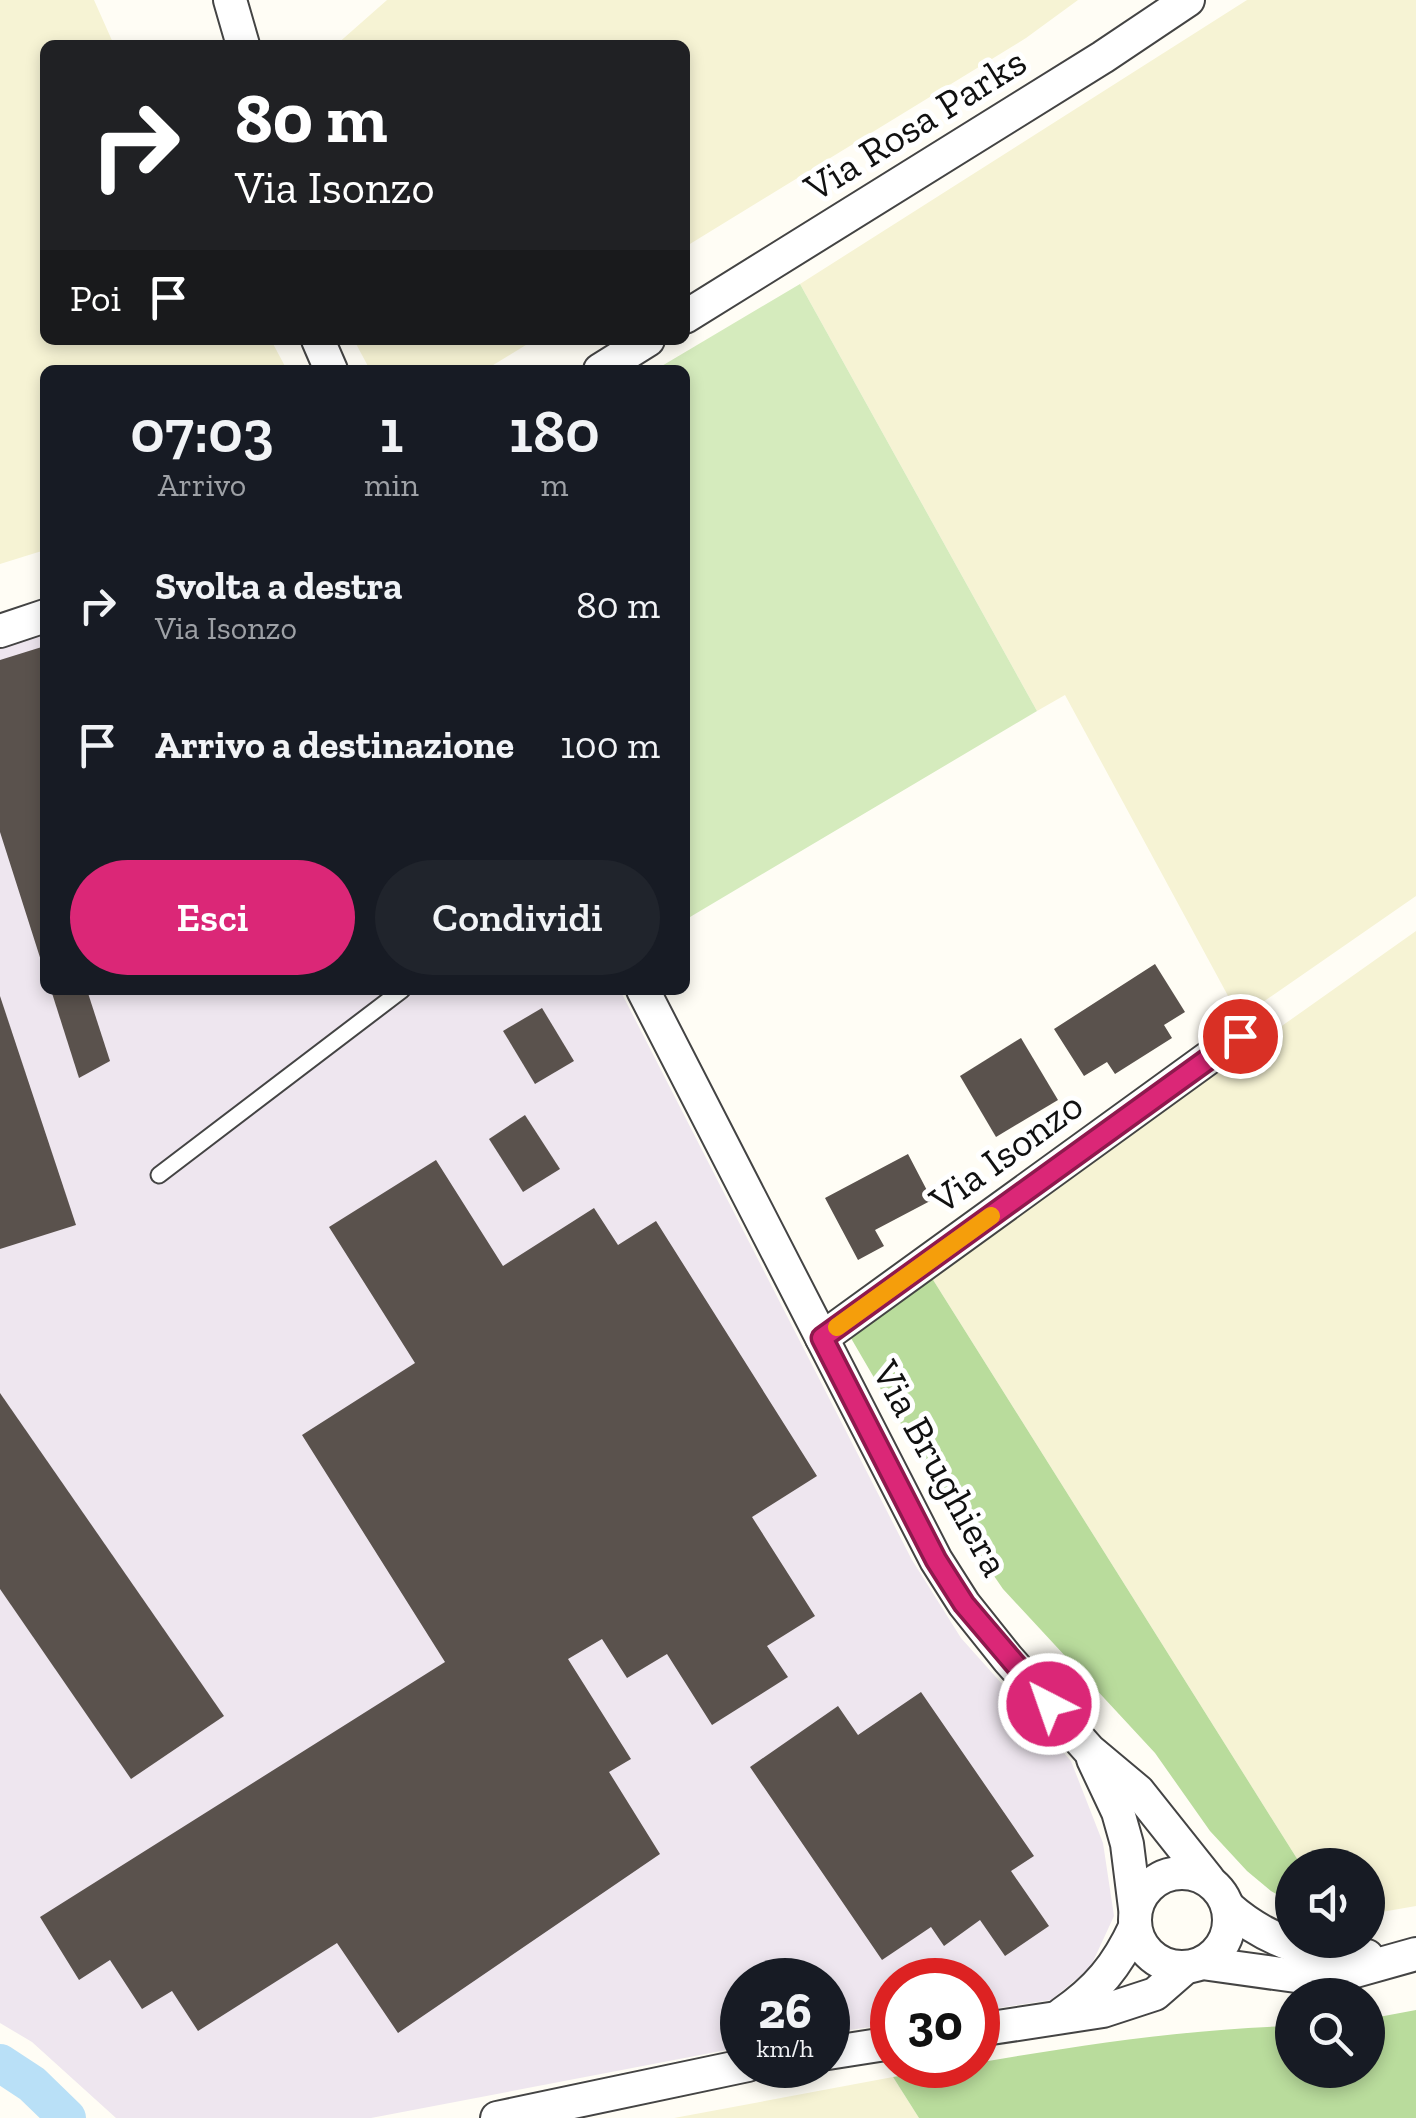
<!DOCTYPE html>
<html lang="it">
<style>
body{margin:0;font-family:"Zilla Slab",serif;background:#20242c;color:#f1f3f6;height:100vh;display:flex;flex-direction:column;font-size:38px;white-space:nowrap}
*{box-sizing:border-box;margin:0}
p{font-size:32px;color:#9ea1a6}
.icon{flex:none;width:55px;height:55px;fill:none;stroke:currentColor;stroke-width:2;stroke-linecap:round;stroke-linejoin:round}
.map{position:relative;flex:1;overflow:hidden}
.drawer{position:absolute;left:40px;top:365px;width:650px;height:630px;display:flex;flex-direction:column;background:#171b24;border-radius:15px;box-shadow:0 5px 15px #0003}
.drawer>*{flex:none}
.hud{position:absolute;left:40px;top:40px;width:650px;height:305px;border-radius:15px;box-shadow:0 5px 15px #0003;background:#202124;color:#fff;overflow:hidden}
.controls{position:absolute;left:1275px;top:1848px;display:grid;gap:20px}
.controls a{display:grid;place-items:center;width:110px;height:110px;border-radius:50%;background:#171b24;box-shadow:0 5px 15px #0003;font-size:50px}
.speed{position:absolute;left:720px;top:1958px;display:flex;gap:20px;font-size:50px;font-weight:700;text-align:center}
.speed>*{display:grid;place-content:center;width:130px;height:130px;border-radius:50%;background:#171b24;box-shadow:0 5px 15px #0003;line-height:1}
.speed small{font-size:25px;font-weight:400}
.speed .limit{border:15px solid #d22;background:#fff;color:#111}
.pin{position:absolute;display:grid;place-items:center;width:85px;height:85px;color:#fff;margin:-42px;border:5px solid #fff;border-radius:50%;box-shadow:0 2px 10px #0007}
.me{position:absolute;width:110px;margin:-55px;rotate:319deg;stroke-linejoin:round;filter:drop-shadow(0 0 8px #0008)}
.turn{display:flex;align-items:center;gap:35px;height:210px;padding:0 30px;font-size:45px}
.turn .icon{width:130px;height:130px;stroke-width:2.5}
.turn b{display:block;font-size:70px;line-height:85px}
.then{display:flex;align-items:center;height:95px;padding:0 30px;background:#0003;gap:20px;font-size:38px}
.eta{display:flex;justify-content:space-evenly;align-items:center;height:170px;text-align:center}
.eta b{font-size:60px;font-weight:600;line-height:70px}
.button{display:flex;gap:20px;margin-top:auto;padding:20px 30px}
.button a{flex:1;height:115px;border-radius:60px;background:#db2777;color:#fff;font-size:40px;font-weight:600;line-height:115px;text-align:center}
.button a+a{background:#20242c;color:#f1f3f6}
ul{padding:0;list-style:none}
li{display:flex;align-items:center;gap:30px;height:140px;padding:0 30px}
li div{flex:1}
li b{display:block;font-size:38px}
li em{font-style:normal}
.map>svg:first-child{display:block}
</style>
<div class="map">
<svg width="1416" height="2118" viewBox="0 0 1416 2118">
<rect width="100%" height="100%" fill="#fffdf5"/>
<!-- industrial -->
<polygon fill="#eee6ef" points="45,599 45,990 620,990 912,1560 961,1638 1071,1761 1103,1843 1114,1916 1090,1968 1051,2000 978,2011 978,1980 892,1980 892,2024 828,2033 828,1980 742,1980 742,2047 371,2118 116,2118 32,2042 0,2023 0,614"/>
<!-- farmland -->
<g fill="#f6f3d4">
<polygon points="0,0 94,0 114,45 45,45 45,340 271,340 287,370 45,370 45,550 0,564"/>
<polygon points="387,0 1078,0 1026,38 685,247 685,45 336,45"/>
<polygon points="1247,0 1416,0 1416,896 1240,1018 1065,695 1037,711 800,284"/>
<polygon points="354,340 534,340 485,370 370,370"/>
<polygon points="1416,931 1416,1906 1376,1913 1368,1911 1368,1865 1301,1865 930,1275"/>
<polygon points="893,2077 919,2118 674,2118"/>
</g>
<!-- green -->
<polygon fill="#d5ebbd" points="800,284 1037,711 685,920 685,370 655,370"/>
<!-- forest -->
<g fill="#b9dc9c">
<polygon points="930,1275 1301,1865 1292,1865 1292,1903 1271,1891 1247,1871 1210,1831 1155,1753 1003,1589 965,1534 848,1333"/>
<path d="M1416 2010V2118H919L893 2077C1024 2055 1157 2030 1292 2026V2070H1368V2019Z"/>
</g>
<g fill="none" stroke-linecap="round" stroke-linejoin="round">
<!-- canal -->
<polyline stroke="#b9e0f7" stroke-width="38" points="0,2063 32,2084 67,2118"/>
</g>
<!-- building -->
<g fill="#5a524d">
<polygon points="45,646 45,845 41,846 45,859 44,970 0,832 0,660"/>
<polygon points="1155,964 1185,1012 1164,1025 1172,1038 1115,1074 1107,1062 1084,1076 1054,1029"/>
<polygon points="51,990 87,990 110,1061 79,1078"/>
<polygon points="0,996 76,1225 0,1249"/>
<polygon points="542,1008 574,1061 535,1084 503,1031"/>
<polygon points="1021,1038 1058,1100 996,1137 960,1076"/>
<polygon points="525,1115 560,1169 523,1192 489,1139"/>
<polygon points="908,1154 932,1200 875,1230 884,1246 858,1260 825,1198"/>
<polygon points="436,1160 503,1266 594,1208 618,1245 656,1221 817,1476 752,1517 815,1616 767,1646 788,1677 712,1725 667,1654 627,1678 602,1639 568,1659 631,1759 609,1772 660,1854 398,2033 337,1943 198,2031 172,1991 142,2009 110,1960 79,1980 40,1917 445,1662 302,1435 415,1363 329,1227"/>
<polygon points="0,1393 224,1716 131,1779 0,1589"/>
<polygon points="921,1692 1034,1856 1011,1871 1049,1926 1005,1956 980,1920 944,1946 931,1927 882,1960 750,1767 838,1706 858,1735"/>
</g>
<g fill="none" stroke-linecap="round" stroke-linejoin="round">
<!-- service casing -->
<g stroke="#444" stroke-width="19">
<polyline id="service" points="159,1175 402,990"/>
</g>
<!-- minor casing -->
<g stroke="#444" stroke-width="36">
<g id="minor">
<polyline points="230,0 243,45"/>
<polyline points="685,317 1103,57 1188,0"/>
<polyline points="318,340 331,370"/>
<polyline points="600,370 648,340"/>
<polyline points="0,631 45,616"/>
<polyline points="643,990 936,1560 964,1604 1008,1659 1089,1750 1138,1791 1208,1879"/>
<polyline points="822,1338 1240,1035"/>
<polyline points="1093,1759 1118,1812 1127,1844 1135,1908"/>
<circle cx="1182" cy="1920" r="47"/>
<path d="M1228 1907C1265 1940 1316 1959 1367 1956"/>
<polyline points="1202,1963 1303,1977 1341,1975 1416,1954"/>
<path d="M1062 2014C1097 1990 1117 1966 1135 1927"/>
<polyline points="978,2030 1103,2011 1155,1994 1186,1967"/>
<polyline points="828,2053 892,2043"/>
<polyline points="497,2118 748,2065"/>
</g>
</g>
<!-- service -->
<use href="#service" stroke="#fff" stroke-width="15"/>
<!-- minor -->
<use href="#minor" stroke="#fff" stroke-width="32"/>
</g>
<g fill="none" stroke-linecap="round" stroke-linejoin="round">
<!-- route casing -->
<g stroke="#8e194d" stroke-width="25">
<polyline id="route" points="1049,1704 964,1604 936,1560 822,1338 1240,1036"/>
</g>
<!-- route -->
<use href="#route" stroke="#db2777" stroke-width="18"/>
<!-- slow -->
<polyline stroke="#f59e0b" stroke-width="18" points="837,1327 991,1216"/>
</g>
<g text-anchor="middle" stroke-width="10" stroke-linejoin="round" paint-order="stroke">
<!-- street labels -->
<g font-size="40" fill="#111" stroke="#fff">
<text transform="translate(915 124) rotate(-32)" y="14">Via Rosa Parks</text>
<text transform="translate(1006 1152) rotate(-36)" y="14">Via Isonzo</text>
<text transform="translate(941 1468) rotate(61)" y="14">Via Brughiera</text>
</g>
</g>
</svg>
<div class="controls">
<a><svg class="icon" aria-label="sound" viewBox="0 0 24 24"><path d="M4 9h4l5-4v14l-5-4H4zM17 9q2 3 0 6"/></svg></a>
<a><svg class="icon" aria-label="search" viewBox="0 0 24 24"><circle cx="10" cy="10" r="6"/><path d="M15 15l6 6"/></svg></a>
</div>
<div class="speed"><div>26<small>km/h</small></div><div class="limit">30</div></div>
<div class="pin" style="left:1240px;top:1036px;background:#d93025"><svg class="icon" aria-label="arrive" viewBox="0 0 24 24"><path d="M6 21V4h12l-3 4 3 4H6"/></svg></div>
<svg class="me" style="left:1049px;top:1704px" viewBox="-20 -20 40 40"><circle r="17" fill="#db2777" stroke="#fff" stroke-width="3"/><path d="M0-11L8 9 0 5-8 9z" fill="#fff"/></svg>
<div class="hud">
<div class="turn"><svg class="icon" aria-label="right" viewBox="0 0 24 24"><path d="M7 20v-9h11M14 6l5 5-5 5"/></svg><div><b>80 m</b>Via Isonzo</div></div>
<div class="then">Poi<svg class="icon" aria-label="arrive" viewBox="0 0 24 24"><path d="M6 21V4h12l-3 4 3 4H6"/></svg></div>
</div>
<section class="drawer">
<div class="eta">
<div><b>07:03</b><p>Arrivo</p></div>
<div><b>1</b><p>min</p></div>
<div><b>180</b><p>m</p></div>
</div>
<ul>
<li><svg class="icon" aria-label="right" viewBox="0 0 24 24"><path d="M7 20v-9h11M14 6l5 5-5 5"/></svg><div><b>Svolta a destra</b><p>Via Isonzo</p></div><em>80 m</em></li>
<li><svg class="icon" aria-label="arrive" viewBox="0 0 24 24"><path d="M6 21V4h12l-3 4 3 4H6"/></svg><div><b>Arrivo a destinazione</b></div><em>100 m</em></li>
</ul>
<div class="button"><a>Esci</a><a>Condividi</a></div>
</section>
</div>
